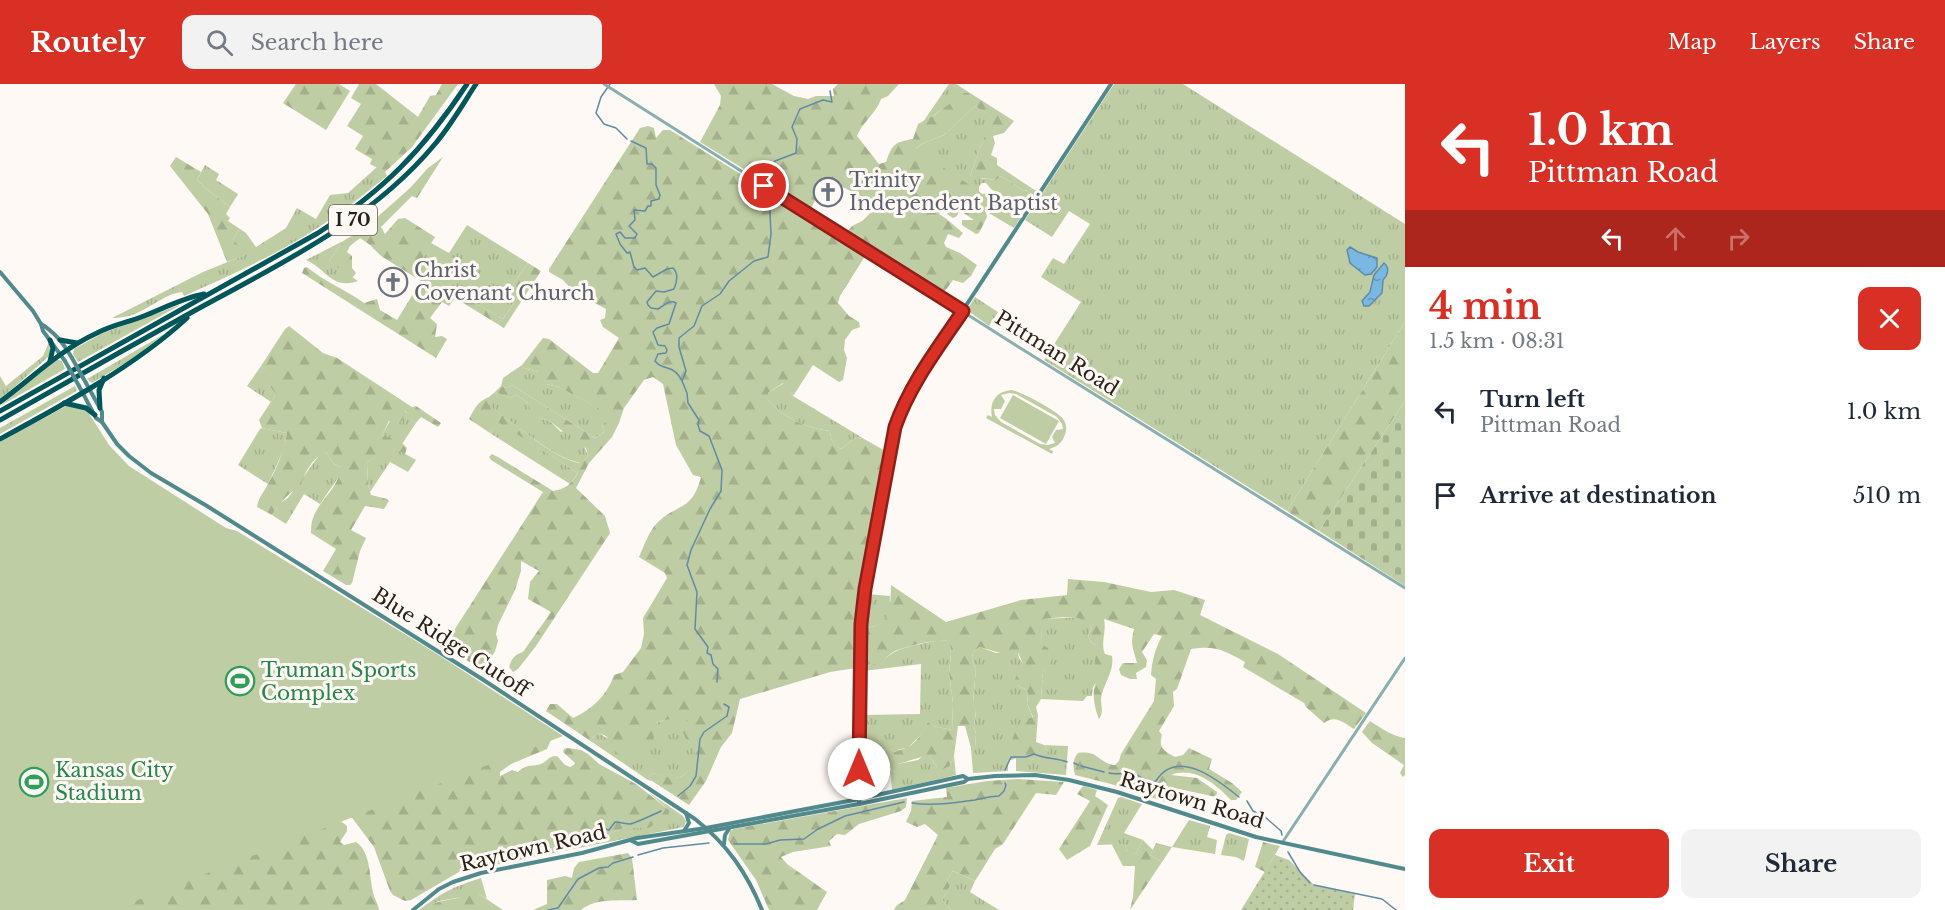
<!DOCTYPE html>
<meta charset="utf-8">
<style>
body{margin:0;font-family:"Libre Baskerville",serif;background:#f2f2f3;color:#1f2937;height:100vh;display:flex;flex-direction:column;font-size:22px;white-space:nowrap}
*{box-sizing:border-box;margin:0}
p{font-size:20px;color:#747a83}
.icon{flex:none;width:33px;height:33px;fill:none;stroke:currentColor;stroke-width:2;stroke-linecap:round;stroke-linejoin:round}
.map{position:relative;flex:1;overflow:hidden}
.side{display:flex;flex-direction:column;background:#fff;width:540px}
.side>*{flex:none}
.hud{background:#d93025;color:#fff;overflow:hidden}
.pin{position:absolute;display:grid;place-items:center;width:51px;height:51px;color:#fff;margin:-26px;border:3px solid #fff;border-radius:50%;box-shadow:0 2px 6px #0007}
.me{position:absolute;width:66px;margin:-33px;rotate:0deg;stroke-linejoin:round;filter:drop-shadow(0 0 4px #0008)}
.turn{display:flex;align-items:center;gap:21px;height:126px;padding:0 24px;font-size:27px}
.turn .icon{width:78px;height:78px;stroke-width:2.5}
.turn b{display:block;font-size:42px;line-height:51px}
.lanes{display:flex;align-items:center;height:57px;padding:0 24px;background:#0003;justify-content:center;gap:30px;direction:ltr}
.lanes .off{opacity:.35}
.round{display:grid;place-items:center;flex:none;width:63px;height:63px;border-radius:12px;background:#f2f2f3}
.summary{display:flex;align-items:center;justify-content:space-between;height:102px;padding:0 24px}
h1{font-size:36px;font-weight:700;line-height:45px;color:#d93025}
.cta{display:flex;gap:12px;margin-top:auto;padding:12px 24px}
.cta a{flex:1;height:69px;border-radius:12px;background:#d93025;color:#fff;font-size:24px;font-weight:700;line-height:69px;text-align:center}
.cta a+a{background:#f2f2f3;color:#1f2937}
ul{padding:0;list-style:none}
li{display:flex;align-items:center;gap:18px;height:84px;padding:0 24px}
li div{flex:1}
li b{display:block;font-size:22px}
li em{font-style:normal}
header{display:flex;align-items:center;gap:36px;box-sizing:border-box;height:84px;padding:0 30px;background:#d93025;color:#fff}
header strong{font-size:28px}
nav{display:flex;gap:33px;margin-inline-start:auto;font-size:21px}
.search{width:420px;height:54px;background:#f2f2f3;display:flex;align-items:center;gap:15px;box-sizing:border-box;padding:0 21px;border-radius:12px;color:#747a83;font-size:22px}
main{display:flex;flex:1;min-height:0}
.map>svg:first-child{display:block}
</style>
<header>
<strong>Routely</strong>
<div class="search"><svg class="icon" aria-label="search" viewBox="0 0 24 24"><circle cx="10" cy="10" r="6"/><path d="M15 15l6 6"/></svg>Search here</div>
<nav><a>Map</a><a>Layers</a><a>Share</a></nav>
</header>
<main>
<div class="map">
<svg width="1405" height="826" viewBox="0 0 1405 826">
<defs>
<pattern id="grass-tufts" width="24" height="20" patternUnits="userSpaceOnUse" patternTransform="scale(1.5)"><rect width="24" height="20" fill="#bfcda4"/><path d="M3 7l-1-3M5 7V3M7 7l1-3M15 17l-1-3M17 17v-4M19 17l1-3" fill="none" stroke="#a4b08c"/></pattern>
<pattern id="forest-firs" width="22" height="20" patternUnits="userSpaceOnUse" patternTransform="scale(1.5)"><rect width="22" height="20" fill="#bfcda4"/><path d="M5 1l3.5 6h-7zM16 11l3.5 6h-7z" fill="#a4b08c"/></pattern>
<pattern id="cemetery-stones" width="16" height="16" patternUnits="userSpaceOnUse" patternTransform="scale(1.5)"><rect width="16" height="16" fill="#bfcda4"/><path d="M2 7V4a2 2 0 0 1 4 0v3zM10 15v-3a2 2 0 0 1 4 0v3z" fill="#a4b08c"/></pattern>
<pattern id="park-dots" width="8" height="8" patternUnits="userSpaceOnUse" patternTransform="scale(1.5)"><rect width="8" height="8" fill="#bfcda4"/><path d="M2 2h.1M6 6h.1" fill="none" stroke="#a4b08c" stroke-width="1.8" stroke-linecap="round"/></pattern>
<pattern id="water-ripples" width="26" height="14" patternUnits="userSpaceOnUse" patternTransform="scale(1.5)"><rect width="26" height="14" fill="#79b8e2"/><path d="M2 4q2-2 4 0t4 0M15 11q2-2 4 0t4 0" fill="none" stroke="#6395b6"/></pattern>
</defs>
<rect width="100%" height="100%" fill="#fef9f4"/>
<!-- grass -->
<g fill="url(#grass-tufts)">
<polygon points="949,0 956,0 970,9 964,9 954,18 923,38"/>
<polygon points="1114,0 1183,0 1405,140 1405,238 1287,427 1044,276 1081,218 1041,193 1053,174 1064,180 1090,140 1069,127 1052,153 1025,136"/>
<polygon points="975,22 994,35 980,63 970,93 996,96 1001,92 1024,107 1033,105 1038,107 1026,125 1023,125 991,105 986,99 982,99 979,103 979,107 982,110 987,109 1020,130 1021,133 1014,144 967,116 967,109 915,66 921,60 944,51"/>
<polygon points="205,81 219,90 216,96 238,110 230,123 204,103 197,96"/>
<path d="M377 83 385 88 387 92C370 105 353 120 335 132 290 165 235 189 184 212L182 208C166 210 156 220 141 227 132 232 122 234 112 234L203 188 245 171 233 155 240 145 246 149 256 163 286 144 297 124 316 135 330 111 348 109Z"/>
<polygon points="467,141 528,179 513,200 523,206 503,235 415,184 431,159 449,169"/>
<path d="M343 157 329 177 358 197C331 206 327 185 306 176Z"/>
<polygon points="975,213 998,228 989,242 967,226"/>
<polygon points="182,220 78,278 73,270 74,265 103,249"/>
<polygon points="166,249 132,275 92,299 87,295"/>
<polygon points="49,258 50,267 48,273 0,316 0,292 6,302 43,272"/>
<polygon points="56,275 62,277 65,285 0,322"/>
<polygon points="522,281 524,284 538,288 546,300 559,303 612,331 602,342 604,348 595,354 512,301 507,304 501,302 503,294"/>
<polygon points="261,282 271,290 271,304 276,310 271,318 247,302"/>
<path d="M784 299 793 312 866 356 856 353 841 365C833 361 831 357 830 347 807 344 783 334 768 316V309Z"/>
<polygon points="75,302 77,306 75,308 0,350 0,344"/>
<path d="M495 308 510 314 517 311 528 319 540 334 550 337 561 348 571 343 579 349 588 372 581 379C552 375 514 337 488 322L489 313Z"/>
<polygon points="404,327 411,331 412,337 416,339 402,360 382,351 390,337"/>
<polygon points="498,337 578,389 570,400 490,349"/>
<polygon points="262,344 287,349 284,365 268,400 238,381 260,345"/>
<polygon points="393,363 416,376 408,388 390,378 370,408 368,400 367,378"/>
<polygon points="326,368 333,379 340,383 340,391 320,420 304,410 286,440 272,431 280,419 288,414 320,370"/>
<path d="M867 510 890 512C889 517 891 523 890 528 887 540 874 543 864 544Z"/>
<polygon points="1079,533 1086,536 1092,543 1088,552 1091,558 1096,561 1096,599 1093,603 1092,612 1087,612 1083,617 1041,615 1043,588 1051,576 1041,560 1042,535"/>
<path d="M939 556 948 557 950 561 951 570 949 589 953 619 952 646 933 642 927 637C923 654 918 652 908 664L900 665 895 668 890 665 876 666 875 671 863 672V631L920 630 921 580 863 587V583L872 580H881C893 562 919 561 939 556Z"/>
<polygon points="980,563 996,569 1018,568 1019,574 1024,581 1017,601 1025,605 1028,609 1027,620 1033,634 1012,656 1010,665 1004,672 1008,677 1008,687 973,689 971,664 975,664 976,650 974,642 976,628 973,619 976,584 972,576 973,568"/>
<path d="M685 627H695C696 647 703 689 676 694 668 695 660 691 653 689L649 692 652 697 648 696 589 656 599 649 629 669 631 663C643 658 652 652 655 640 665 634 675 634 685 627Z"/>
<polygon points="1044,661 1068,662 1066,691 1016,687 1016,674 1023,672 1034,676 1048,667"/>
<polygon points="923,672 929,672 937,683 950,682 954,672 956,691 892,706 890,685 895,688 898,680 918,676"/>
<polygon points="648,708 683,732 686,737 684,743 563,767 575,762 597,759 604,756 611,749 625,744 649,744 669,726"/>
<polygon points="1121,713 1142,720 1124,749 1143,756 1136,770 1127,769 1125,760 1097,761 1118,714"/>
<polygon points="1189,736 1210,742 1207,753 1217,756 1215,770 1172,763 1162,778 1150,771 1156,759 1172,763"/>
<polygon points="1229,749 1249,755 1244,777 1236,773 1221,771 1226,751"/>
<polygon points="953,787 975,797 970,808 999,826 951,826 942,816 950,802 947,796"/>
<path d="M481 794 487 815 479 810 439 817 431 821V826H419C442 809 452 803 481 794Z"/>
</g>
<!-- forest -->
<g fill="url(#forest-firs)">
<polygon points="296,0 339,0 350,7 326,46 283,19"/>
<polygon points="359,0 376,0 418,33 430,12 436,11 442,0 458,0 412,63 385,88 370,80 372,75 355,65 363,52 347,42 361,20 351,14"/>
<path d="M714 0H772L794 12 808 15 816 12H834L833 5 838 0H899L888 12 881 15C876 30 863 37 857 52L879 80 886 78C892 61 894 58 913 55L918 40 936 30 964 9H970L1014 37 1004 49 993 52 995 59 991 71 997 74V81L1033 105 1024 107 1001 92 996 96 982 94 975 96 970 93 980 63 993 35 975 22 944 51 921 60 916 65 971 102 967 109V116L986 127 987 133 979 149 976 150 962 141V136H974L959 126 957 132 953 134 947 130 949 124 944 122 939 130C946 134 956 143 963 149L959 154 948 150 944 159 946 163 960 169 977 181 971 192 963 199 953 196 942 211 846 149 852 142 862 137 876 124 868 116 827 95 810 126 700 58 720 21 721 12Z"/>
<path d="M648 42 654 44 656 54 663 46H670L867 169 840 212 838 219 849 232 859 238 860 243 852 246 845 256 844 266 847 274 843 296 839 298 813 281 793 312 783 299 768 309V316C783 334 807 344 830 347 831 357 833 360 841 365L856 353 866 356 887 368C872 439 856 511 856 584L830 588 740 615 732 649 721 663 706 697 689 721 652 697 649 692 653 689C658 690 662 692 667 693 691 699 695 674 696 657L686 655 683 648 687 637 695 627C684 627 684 631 675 634 668 636 662 635 655 640L653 649 654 654 649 661 639 660 632 663 629 670 624 672C610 666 613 664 606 652L599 649 589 656 546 627 550 620H557L573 634C592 625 607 612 614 591L623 588 641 564 644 550 643 534 667 494 665 489 639 473C644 462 649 447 657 439 677 419 692 428 701 393L693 391 676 361 663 300 653 293 644 296 624 324 619 339 612 353 589 379 576 404 605 432 610 449 536 562 518 585 513 588 509 583C512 574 514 571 523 568L551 528 528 515 530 498 539 487 521 477V487L515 506 498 541 496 550 498 557 495 567 488 579 481 583 476 582 444 562 543 408 491 376 489 373 492 370 498 373 553 407C566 405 571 400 578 389L498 338 490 349 469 335C474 325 478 317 489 313V322C514 337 552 375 580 379L588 372 586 364 576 361V355L581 353 571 343 566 350 550 337 540 334 531 328 528 319 517 311 510 314 495 308 501 302 507 304 512 301 595 354 604 348 602 342 611 331 559 303 546 300 537 294 538 288 524 284 522 281 543 254 549 255 593 289H598L619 254 603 243 600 236 605 234 606 225 574 208 563 196 549 188V185L640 44Z"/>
<polygon points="176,73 201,88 197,96 204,103 230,123 226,130 230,134 228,137 240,145 233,155 246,171 227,178 208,130 170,82"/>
<path d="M443 73 417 114 412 112 381 143 385 150 398 135 405 134 435 153 416 184 503 235 522 207 513 200 528 179 541 187 504 244 455 214 449 222 442 218 430 234 437 240 435 253 442 252 447 255 436 274 302 189 304 184 307 183C325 198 346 206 364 219L377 215 380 226 397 236 421 197 381 172 370 161 360 154 350 162 347 168 352 172V184L356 189 352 194 329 177 343 157 365 144 410 104 428 84Z"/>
<polygon points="1405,238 1405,317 1319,447 1287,427"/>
<path d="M289 242 323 269 337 274 412 323 416 322 441 339 438 343 421 333 416 339 412 337 410 331 405 327 402 337 395 341 389 337 382 351 400 357 407 364 405 370 393 364 367 378 368 400 371 411 387 415 389 417 384 425 365 422 351 446 366 454 360 467 352 499 350 501H346L323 487 336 465 311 449C311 445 311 439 313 434 319 416 341 402 340 383L333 379 326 368C314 372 303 390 301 402 290 407 278 421 272 431L257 423C258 414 264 408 268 400 277 384 284 367 287 349L262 344 259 336 276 310 271 304 270 290 261 282 285 245Z"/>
<path d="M1068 495 1104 498 1151 508 1174 506 1205 516 1200 531 1278 570 1366 629 1354 645C1344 639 1335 630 1324 639L1306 623 1304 619 1243 583 1245 578C1224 566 1215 561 1191 565L1177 605 1173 608 1174 622 1159 647 1162 651C1158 664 1164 667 1175 673L1183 671 1189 664 1212 675 1209 685 1232 699 1242 708 1236 716H1231C1215 700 1195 682 1171 691L1197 694 1217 708 1216 713 1165 702 1164 697 1157 701 1156 706 1168 707 1174 712 1175 718 1172 720 1111 700 1075 691C1073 683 1072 676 1078 669 1099 666 1099 680 1115 681L1119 677 1121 670 1154 617 1156 595 1151 591C1152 577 1155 565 1162 552L1154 550 1142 568 1147 576 1146 583 1136 589 1137 595H1130L1121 591 1119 585 1123 579H1137C1133 564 1130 561 1134 545L1104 535C1107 547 1100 559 1105 570L1112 572C1115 587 1102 602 1101 615 1101 623 1104 628 1099 635 1095 626 1091 608 1096 599L1094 593 1096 561 1091 558 1088 552 1092 543C1080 528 1061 534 1043 535L1041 560 1048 564 1052 576 1043 588 1041 615 1036 623 1038 631 1036 658 1044 661 1048 667 1045 678 1034 676 1023 672 1008 677 1003 672C1017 657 1010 640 1033 633L1027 620 1028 609 1025 605 1017 601 1015 595 1023 580 1018 568 1007 571 980 563 973 568 972 576 976 584 973 618 976 627 974 642 976 650 975 665 971 664 965 642H958L954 672 950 682 943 685 937 683 929 672C921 672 907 678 898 680V685L895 688C890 685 888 682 884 678 881 675 878 675 875 671L876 666 890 665 895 668C900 665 906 665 910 662 919 655 924 648 927 637L933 642 952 646 953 619 949 589 951 570 950 561 948 557C935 555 907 562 895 567 889 570 885 575 881 580H872L863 583 864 544C892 542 890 525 891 501L946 538 1021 516 1067 511Z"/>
<path d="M1370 637C1379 643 1394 653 1405 654V691L1403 693 1400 689 1404 681 1372 659 1362 648Z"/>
<path d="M553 651 547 665 511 680 500 688V692L512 686 518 688C529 678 534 684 543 679 549 675 549 672 557 672L565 681 570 683 574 681 575 679 563 668 564 665 567 664 581 666 588 670 599 680 636 700 669 726V730L649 744H625L611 749 604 756 597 759 583 760 563 767 459 788 411 816 405 817 393 811 390 807 374 763 350 731Z"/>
<polygon points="1018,695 1064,698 1056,711 1036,709 1003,760 995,765 975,797 953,787 947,796 950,802 942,816 951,826 894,826 896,822 905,816 938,751 925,740 917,743 906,738 911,727 912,717 947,713 946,704 987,697"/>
<polygon points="1083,702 1097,706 1095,712 1108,721 1090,762 1067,776 1059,765 1090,717 1077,710"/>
<polygon points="907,714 906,723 901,727 859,740 845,751 837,750 829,757 831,762 793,768 781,773 787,780 827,808 817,826 769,826 756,796 728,756 730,747 734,745"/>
<path d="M338 735 347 742V747L340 758 344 761 356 758C371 768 369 792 373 808 374 814 378 819 379 826H83Z"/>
<polygon points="1143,756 1153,766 1150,771 1162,778 1130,826 1133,813 1135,782 1123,782 1111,759 1125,760 1127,768 1136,770"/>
<polygon points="1263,758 1280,762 1265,788 1255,783"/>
<path d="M628 769 632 774 637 816C620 817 594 814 581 826H533L547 820V796L565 792 572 794 574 784 579 778Z"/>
<path d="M471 808 479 810 503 826H431V821C444 814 459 817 471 808Z"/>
</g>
<!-- cemetery -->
<polygon fill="url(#cemetery-stones)" points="1405,317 1405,502 1319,447"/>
<!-- park -->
<polygon fill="url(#park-dots)" points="1275,771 1289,776 1314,801 1355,810 1353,826 1241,826"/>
<!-- pitch -->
<g fill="#bfcda4" fill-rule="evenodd">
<path d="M1012 306C1023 309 1056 326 1063 335 1067 340 1067 347 1064 353 1061 360 1056 363 1049 365L1053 367 1052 370 986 334 988 331 992 333C989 318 996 307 1012 306ZM1009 309 1016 310 1057 333 1062 340 1063 345 1056 346 1052 353 1055 359 1048 361 1040 360 1001 338 995 331 994 325H1001L1005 317 1001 311Z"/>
<polygon points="1013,311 1059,337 1046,360 1000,334"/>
<polygon points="68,321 83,325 88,328 109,361 129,382 226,444 237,447 442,573 563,652 112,826 0,826 0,358"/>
</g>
<!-- water -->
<g fill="url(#water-ripples)" stroke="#618ba5" stroke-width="1.5">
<polygon points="1350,163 1358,168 1377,174 1377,183 1371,190 1365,191 1350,179 1347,166"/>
<path d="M1384 179C1390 184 1388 191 1383 196L1382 209 1369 222H1364L1362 217 1370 208 1374 191Z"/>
</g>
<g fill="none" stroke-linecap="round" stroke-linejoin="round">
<!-- stream -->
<g stroke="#618ba5" stroke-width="1.5">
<polyline points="610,0 601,13 596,29 604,40 616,44 627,55"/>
<path d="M631 57 646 64 647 80H652L656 84V101L660 111 659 115 651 117V122H648L645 127 634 126 635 136 629 142 637 150 635 154H625L620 148 616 150 620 160 627 169 630 168 634 183 637 186 645 184 653 193 667 185 673 184C679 190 677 198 674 205L664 208 656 207 647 218 648 221 651 224 658 225C664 222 669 215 676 219L669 240 657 244 653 248 658 261 665 262 667 266 666 269 658 270 655 277C664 288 673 279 682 297"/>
<polyline points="768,101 768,83 775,77 796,69 797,55 792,43 800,25 823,16 832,18 830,7"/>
<polyline points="717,598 718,585 713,580 711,571 707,569 708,563 695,545 697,508 687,481 691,466 710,425 721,407 722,386 709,352 700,347 698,341 699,336 688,319 687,309 682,297 686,287 679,263 679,254 694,242 702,222 720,210 729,197 754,177 768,173 771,150 769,108"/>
<polyline points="1074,679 1078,681"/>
<polyline points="1081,682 1104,688"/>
<path d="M1005 686 1011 673H1026L1034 670C1045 675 1056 674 1067 678"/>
<path d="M1109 689C1117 691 1126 688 1134 690 1143 692 1145 700 1156 697 1177 663 1218 696 1239 713"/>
<polyline points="678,712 690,702 696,692 700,655 704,648 727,632 729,623 724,620"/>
<polyline points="1247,717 1253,727 1265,733 1281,747 1282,751"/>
<path d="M912 719C933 722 954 719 975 716 984 714 991 712 999 712L1004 707 1006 701 1005 699"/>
<path d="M590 759 591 753 602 744 609 746 615 738C620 738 625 740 630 740 633 740 657 729 661 727"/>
<polyline points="734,760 766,760 780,756 804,755 818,745 845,732 904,718"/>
<polyline points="1288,768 1300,788 1310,799"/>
<polyline points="638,771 663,764 709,759"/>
<polyline points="1314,801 1382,815 1396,826"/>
<polyline points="548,826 558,824 578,795 599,784 608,783 613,779 633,773"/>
</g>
<!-- tertiary -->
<g stroke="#8aafb1" stroke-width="3">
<polyline points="604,0 1017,262 1405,504"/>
<polyline points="1282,759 1405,574"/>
</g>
<!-- secondary -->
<g stroke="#518a8d" stroke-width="4">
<polyline points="0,188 33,227 41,240 43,247 65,277"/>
<path d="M41 240C55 248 64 260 72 274"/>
<polyline points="86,299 102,328 102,338"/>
<path d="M79 302 96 334 102 338 117 360 129 372 151 389 207 422 482 595 695 735C727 760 747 789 762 826"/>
<polyline points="859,720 861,540 865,505 895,343 902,323 914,301 1111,0"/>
<polyline points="684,747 689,739 686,729"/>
<polyline points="632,757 638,760 859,720 964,698 968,695"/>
<polyline points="724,760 725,751 729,745"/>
<polyline points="413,826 439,805 453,798 481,789 582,769 637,754 706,744 859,715 963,692 968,695 995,692 1035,691 1069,696 1117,708 1256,753 1405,785"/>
</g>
<!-- motorway -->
<g stroke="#00565a" stroke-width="5">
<polyline points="60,256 77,259"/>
<polyline points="50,277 53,264 50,256"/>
<path d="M0 318C32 294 60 266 97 249 112 241 129 238 144 232 164 224 183 214 204 210"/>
<polyline points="64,319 86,324 95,331"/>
<polyline points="100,324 99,306 104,294"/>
<path d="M0 327 318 149C384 106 424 65 467 0"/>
<path d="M0 336C65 299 129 263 194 227 280 180 371 137 435 60 451 41 463 20 476 0"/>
<path d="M0 355C63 321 135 282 187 234"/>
</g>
<!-- secondary-bridge -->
<g stroke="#518a8d" stroke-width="4">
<polyline points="72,274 86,299"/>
<polyline points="65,277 79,302"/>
</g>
</g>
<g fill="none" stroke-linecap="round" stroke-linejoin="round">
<!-- route casing -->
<g stroke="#8d1f18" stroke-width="15">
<path id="route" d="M764 102 963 227C938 264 910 300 895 343L865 505 861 540 859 685"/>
</g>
<!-- route -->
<use href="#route" stroke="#d93025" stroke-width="10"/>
</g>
<!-- icons -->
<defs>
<g id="church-ring" transform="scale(1.5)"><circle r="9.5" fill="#fef9f4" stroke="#6b7280" stroke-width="1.5"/><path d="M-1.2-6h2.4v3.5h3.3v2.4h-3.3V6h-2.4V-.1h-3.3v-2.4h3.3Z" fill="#6b7280"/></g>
<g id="stadium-ring" transform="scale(1.5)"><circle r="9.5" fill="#fef9f4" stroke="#2e9e5b" stroke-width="1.5"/><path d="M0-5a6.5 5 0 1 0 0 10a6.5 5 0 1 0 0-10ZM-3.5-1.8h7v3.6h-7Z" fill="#2e9e5b"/></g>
</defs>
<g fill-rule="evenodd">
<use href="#church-ring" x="828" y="108"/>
<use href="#church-ring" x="393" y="198"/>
<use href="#stadium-ring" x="240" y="597"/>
<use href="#stadium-ring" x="34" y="698"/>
</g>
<g text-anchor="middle" stroke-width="6" stroke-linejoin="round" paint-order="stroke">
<!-- shield labels -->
<rect fill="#fef9f4" stroke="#6a625a" stroke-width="1.5" x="329" y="121" width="48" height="30" rx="4.5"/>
<g font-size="18" font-weight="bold" fill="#2a2118">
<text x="353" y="142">I 70</text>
</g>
<!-- worship labels -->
<g font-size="20" fill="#5b616d" stroke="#fef9f4" text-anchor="start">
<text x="849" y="103">Trinity<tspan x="849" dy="23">Independent Baptist</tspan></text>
<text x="414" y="193">Christ<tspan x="414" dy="23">Covenant Church</tspan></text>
</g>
<!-- street labels -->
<g font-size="20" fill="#2a2118" stroke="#fef9f4">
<text transform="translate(1057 269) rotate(32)" y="7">Pittman Road</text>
<text transform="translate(451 558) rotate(33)" y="7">Blue Ridge Cutoff</text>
<text transform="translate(1192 716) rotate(17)" y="7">Raytown Road</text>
<text transform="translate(533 764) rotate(-13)" y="7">Raytown Road</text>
</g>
<!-- leisure labels -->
<g font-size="20" fill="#27864d" stroke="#fef9f4" text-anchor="start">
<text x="261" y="593">Truman Sports<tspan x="261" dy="23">Complex</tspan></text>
<text x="55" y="693">Kansas City<tspan x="55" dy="23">Stadium</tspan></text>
</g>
</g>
</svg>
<div class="pin" style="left:764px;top:102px;background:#d93025"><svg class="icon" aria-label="arrive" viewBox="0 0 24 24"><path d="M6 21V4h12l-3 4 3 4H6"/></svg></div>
<svg class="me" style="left:859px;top:685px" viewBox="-20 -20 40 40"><circle r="19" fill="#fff"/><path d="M0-13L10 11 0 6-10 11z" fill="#d93025"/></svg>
</div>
<section class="side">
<div class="hud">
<div class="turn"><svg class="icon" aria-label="left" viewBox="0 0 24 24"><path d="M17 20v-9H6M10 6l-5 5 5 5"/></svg><div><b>1.0 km</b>Pittman Road</div></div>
<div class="lanes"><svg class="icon" aria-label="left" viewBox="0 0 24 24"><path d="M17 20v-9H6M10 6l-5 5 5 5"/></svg><svg class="icon off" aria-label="ahead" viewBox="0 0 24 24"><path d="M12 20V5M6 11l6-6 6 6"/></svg><svg class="icon off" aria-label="right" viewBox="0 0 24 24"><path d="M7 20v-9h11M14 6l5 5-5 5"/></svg></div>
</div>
<div class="summary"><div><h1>4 min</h1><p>1.5 km · 08:31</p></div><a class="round" style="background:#d93025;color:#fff"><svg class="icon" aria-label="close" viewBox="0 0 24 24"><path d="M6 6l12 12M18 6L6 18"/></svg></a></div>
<ul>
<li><svg class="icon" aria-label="left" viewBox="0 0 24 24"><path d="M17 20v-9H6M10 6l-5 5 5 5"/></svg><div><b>Turn left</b><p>Pittman Road</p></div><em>1.0 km</em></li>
<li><svg class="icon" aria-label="arrive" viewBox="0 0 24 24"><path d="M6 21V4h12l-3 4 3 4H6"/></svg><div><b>Arrive at destination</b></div><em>510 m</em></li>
</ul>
<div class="cta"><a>Exit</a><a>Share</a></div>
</section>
</main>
